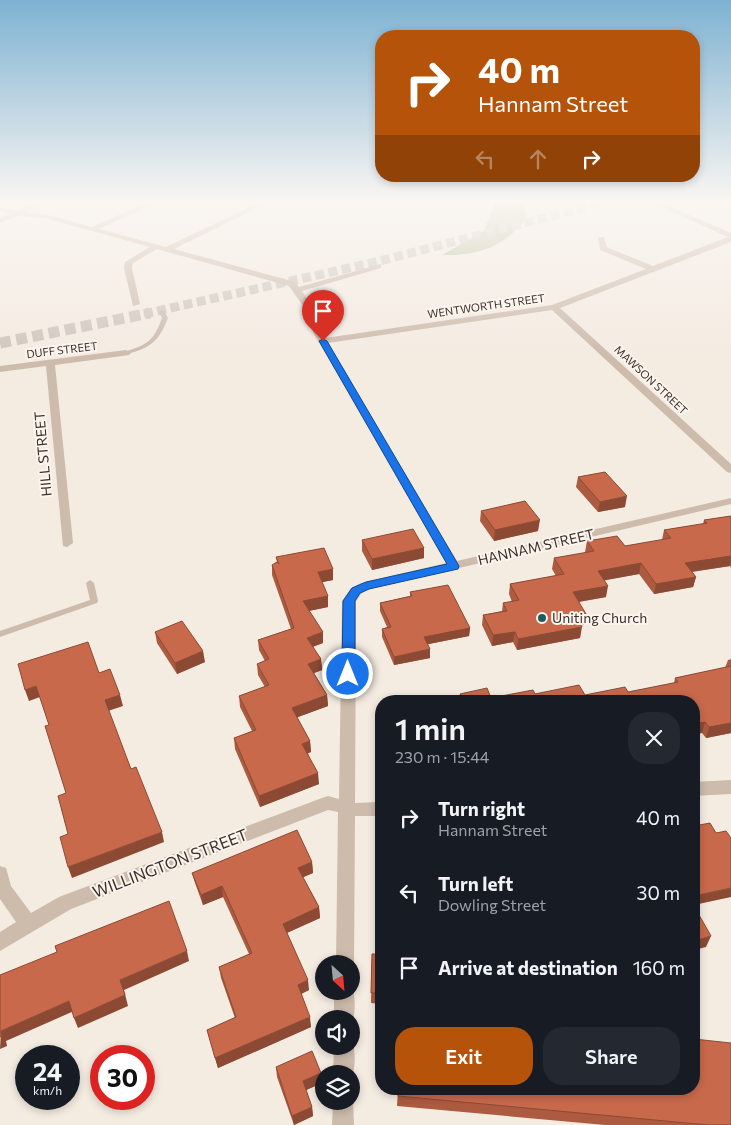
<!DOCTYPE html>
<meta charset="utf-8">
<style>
body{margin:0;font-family:Commissioner,sans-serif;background:#242831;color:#f1f3f6;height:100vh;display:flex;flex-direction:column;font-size:19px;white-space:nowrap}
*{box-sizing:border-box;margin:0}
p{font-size:16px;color:#9ea1a6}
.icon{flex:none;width:28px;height:28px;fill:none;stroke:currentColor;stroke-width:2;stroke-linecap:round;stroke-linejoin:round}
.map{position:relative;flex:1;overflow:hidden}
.details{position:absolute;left:375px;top:695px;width:325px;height:400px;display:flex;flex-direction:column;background:#171b24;border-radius:20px;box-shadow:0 2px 8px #0003}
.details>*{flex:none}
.guide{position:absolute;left:375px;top:30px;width:325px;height:152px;border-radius:20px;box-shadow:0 2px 8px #0003;background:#b45309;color:#fff;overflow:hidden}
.needle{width:32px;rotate:154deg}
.controls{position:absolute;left:315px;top:955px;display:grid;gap:10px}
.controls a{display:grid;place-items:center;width:45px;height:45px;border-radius:50%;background:#171b24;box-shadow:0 2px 8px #0003;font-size:25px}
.speed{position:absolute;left:15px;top:1045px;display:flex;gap:10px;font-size:25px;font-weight:700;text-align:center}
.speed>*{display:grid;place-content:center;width:65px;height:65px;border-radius:50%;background:#171b24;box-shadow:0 2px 8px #0003;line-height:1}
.speed small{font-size:12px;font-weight:400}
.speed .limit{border:8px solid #d22;background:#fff;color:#111}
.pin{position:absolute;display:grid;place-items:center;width:42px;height:42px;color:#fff;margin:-51px -21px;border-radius:50% 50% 50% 0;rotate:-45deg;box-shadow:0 0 5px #0007}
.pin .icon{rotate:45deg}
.me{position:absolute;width:55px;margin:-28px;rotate:0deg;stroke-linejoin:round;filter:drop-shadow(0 0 4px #0008)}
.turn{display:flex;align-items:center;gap:18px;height:105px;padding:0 20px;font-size:22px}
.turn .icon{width:65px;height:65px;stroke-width:2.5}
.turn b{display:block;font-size:35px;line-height:42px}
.lanes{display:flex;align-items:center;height:48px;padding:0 20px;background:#0003;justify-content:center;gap:25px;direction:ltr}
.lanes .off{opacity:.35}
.round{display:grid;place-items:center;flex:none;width:52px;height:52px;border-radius:20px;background:#242831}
.summary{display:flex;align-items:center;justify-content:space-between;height:85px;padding:0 20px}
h1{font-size:30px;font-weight:600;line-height:38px}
.cta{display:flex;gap:10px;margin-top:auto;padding:10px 20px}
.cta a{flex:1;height:58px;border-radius:20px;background:#b45309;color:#fff;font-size:20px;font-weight:600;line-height:58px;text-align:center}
.cta a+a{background:#242831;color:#f1f3f6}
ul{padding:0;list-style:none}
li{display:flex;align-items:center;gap:15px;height:75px;padding:0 20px}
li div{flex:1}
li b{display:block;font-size:19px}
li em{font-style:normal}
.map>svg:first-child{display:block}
</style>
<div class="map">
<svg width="731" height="1125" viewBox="0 0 731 1125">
<rect width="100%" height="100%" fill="#f4ebe1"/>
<!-- green -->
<path fill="#b8c4a0" d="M495 203H525L526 219C503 247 478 256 442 255L484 231Z"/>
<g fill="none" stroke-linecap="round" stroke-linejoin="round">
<!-- highway-tunnel-far1 -->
<polyline stroke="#cfc6bd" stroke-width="9" stroke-dasharray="9 4.5" stroke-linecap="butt" points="144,314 380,261 605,202"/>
<!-- highway-tunnel -->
<polyline stroke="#cfc6bd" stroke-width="11" stroke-dasharray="11 5.5" stroke-linecap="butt" points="0,343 150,313"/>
<!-- lane -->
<g fill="#cdbbac" fill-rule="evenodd">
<path d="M162 310 164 311 168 318C162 333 156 344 140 350 134 352 129 354 124 354V352C148 344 153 342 162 318L159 312Z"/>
<polygon points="90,580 94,583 98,601 97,603 0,637 0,631 90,600 86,583"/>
</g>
<!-- street -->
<g fill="#cdbbac" fill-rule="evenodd">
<polygon points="35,202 45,202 25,212 45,214 92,227 148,202 158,202 99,229 166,247 260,202 269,202 174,249 295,282 299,287 381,264 381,268 302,291 316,313 325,338 552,305 646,269 600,250 598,237 604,237 607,247 611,249 653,266 728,237 650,202 660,202 731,233 731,242 560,308 731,464 731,473 727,472 552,310 328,343 457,561 731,498 731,504 370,589 361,594 356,601 355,803 381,802 381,816 355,816 354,964 352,970 351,964 336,964 338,812 328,810 71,909 0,951 0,932 16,922 0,899 0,866 6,868 11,886 31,913 59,897 322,798 328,796 339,799 342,601 351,588 361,583 446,563 313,332 308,313 289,286 157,249 133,263 132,268 140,304 133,306 124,268 125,262 150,247 45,218 17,216 0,223 0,218 10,214 0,211 0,207 16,211"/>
<polygon points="126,350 131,353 129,355 55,365 73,543 67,547 63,546 46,366 0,372 0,366"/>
<polygon points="731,780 731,794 694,796 694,782"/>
<path d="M351 985C356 996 356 1015 351 1025V1019H334V991H351Z"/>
<path d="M351 1039C356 1050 356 1068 351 1079V1074H333L334 1046H351Z"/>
<polygon points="351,1096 353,1101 354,1125 332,1125 333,1101 351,1101"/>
</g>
</g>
<!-- wall -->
<g fill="#ac5a40">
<polygon points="578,477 625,507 598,512 576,487"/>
<polygon points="481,511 538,531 494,541 480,521"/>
<polygon points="731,516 731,568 730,566 692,572 696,577 693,587 654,594 639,574 604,580 606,597 579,602 584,625 581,625 580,638 517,650 513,642 492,646 482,625 483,615 502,611 503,603 512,602 509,594 510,584 556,576 552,569 554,558 586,553 585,552 587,541 625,546 662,540 664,530 703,524 704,520"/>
<polygon points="362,540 424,548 424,558 372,570 362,551"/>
<polygon points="276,557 333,580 322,582 328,607 309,611 323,632 323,643 313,647 321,659 322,670 314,673 327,695 328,706 297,717 310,741 311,752 308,753 319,784 260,807 235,749 234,738 252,731 240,707 239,696 265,687 258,675 257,664 265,661 259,650 258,640 291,629 272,575 272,565 277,562"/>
<polygon points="410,592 470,628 469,636 428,644 430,658 394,665 382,637 382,629 387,627 380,611 380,603 410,596"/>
<polygon points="155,632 205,662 177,674 157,643"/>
<polygon points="731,659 731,733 706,738 702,733 694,734 694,701 459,699 460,694 491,698 535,694 585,695 628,692 674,683 675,678 725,668 728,660"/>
<polygon points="381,850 381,906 376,861 376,851"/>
<polygon points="312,862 313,873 303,877 319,907 320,918 287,933 309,990 301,994 311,1027 218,1068 207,1030 235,1018 221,978 219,967 249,954 223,897 203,905 195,883 192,873"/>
<polygon points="372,954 381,954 381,1004 371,1003"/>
<polygon points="276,1067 321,1073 322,1083 306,1090 312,1107 313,1116 294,1125 277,1077"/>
<polygon points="398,1089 731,1125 605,1125 397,1106"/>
</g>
<!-- shaded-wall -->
<g fill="#8c4a34">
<polygon points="627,496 625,507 598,512 600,502"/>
<polygon points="540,520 538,531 494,541 495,530"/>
<polygon points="424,548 424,558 372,570 372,559"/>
<polygon points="731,556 731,562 730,566 682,573 685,563"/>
<polygon points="641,563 639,574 596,582 598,571"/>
<polygon points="333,569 333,580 318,583 318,572"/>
<polygon points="696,577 693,587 654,594 656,584"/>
<polygon points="608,586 606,597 571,603 573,592"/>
<polygon points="328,596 328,607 303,612 303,601"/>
<polygon points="586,614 584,625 574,626 576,616"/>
<polygon points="582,627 580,638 517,650 518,639"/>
<polygon points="470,628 469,636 424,645 424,637"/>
<polygon points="323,632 323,643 308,648 307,638"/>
<polygon points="515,632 513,642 492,646 493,635"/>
<polygon points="430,649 430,658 394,665 394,657"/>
<polygon points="203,651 205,662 177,674 175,663"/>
<polygon points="321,659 322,670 309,675 308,664"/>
<polygon points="36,686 40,697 29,701 25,690"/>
<polygon points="120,695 123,706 108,711 105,700"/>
<polygon points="327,695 328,706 293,719 292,708"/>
<polygon points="705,722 702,733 694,734 694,724"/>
<polygon points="731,723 731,733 706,738 709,727"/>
<polygon points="310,741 311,752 303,755 302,744"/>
<polygon points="318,773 319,784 260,807 259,796"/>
<polygon points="162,832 164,842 72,878 68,867"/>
<polygon points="312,862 313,873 299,879 298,868"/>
<polygon points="222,886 223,897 203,905 201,895"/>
<polygon points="731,888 731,897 694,905 694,896"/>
<polygon points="319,907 320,918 284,934 283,924"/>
<polygon points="711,936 706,947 694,950 694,941"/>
<polygon points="187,951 189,961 124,990 128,1006 78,1028 74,1018 120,980"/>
<polygon points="308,980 309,990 299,995 298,985"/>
<polygon points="69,1001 74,1011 6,1041 7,1046 0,1049 1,1031"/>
<polygon points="310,1017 311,1027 218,1068 215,1058"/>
<polygon points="321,1073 322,1083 304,1091 303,1081"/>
<polygon points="312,1107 313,1116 294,1125 292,1116"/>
</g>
<!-- building -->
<g fill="#c8694b" stroke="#8c4a34">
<polygon points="605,472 627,496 600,502 578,477"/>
<polygon points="525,501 540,520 495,530 481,511"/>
<polygon points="731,516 731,556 685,563 696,577 656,584 641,563 598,571 608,586 573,592 586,614 576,616 582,627 518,639 515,632 493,635 483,615 507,611 503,603 519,600 510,584 564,574 554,558 594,551 587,541 617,536 625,546 671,538 664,530 707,523 704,520"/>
<polygon points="413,529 424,548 372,559 362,540"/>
<polygon points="324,548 333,569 318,572 328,596 303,601 323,632 307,638 321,659 308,664 327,695 292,708 310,741 302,744 318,773 259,796 234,738 256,730 239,696 269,685 257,664 269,659 258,640 294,628 272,565 277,562 279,564 276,557"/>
<polygon points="448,585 470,628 424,637 430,649 394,657 382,629 391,627 380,603 412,596 410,592"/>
<polygon points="182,621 203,651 175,663 155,632"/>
<polygon points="88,642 99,673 110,669 120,695 105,700 131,769 136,767 162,832 68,867 60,837 68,834 58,796 66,793 45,726 49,725 36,686 25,690 18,664"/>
<polygon points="731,666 731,723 709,727 705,722 694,724 694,701 448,701 462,698 460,694 487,688 491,698 533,690 535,694 579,685 585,695 625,687 628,692 678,682 675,678"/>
<polygon points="419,700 419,701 404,701"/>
<polygon points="710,823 716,833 726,831 731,838 731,888 694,896 694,826"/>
<polygon points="297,830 312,862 298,868 319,907 283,924 308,980 298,985 310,1017 215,1058 207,1030 236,1017 219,967 252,953 222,886 201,895 192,873"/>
<polygon points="381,850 381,893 376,851"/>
<polygon points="169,901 187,951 120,980 125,995 74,1018 69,1001 1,1031 2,1036 0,1037 0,975 57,952 55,946"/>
<polygon points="694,906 711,936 694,941"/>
<polygon points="372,954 381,954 381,993 371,993"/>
<polygon points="694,1039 731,1043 731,1125 708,1125 398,1096 398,1089 694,1089"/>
<polygon points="312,1051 321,1073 303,1081 312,1107 292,1116 276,1067"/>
</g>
<!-- sky -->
<linearGradient id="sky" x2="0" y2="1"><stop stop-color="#7eb2d2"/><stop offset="0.56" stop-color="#faf6f2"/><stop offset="1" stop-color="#faf6f2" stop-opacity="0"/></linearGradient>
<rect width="731" height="360" fill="url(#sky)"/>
<!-- route -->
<polygon fill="#1a73e8" stroke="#114b97" points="323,339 327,341 459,566 458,569 369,589 360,593 355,601 355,674 348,679 342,674 343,601 352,588 366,582 447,564 319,341"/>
<!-- markers -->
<circle fill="#1f5a5e" stroke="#fbf5ee" stroke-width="2" cx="542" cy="618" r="5"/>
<g text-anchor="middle" stroke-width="4" stroke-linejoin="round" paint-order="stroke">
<!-- far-street labels -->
<g font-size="11" fill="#3b302b" stroke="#fbf5ee">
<text transform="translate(486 306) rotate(-8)" y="4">WENTWORTH STREET</text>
<text transform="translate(62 350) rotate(-7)" y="4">DUFF STREET</text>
<text transform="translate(651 380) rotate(43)" y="4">MAWSON STREET</text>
</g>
<!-- street labels -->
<g font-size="14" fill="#3b302b" stroke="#fbf5ee">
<text transform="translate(43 454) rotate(-95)" y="5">HILL STREET</text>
<text transform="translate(536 547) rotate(-13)" y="5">HANNAM STREET</text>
</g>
<!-- poi labels -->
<g font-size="14" fill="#3b302b" stroke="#fbf5ee" text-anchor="start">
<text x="552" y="623">Uniting Church</text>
</g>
<!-- near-street labels -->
<g font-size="16" fill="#3b302b" stroke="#fbf5ee">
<text transform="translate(170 863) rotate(-21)" y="6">WILLINGTON STREET</text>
</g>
</g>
</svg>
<div class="controls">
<a><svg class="needle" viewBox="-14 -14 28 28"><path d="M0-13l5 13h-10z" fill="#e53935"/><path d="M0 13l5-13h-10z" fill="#9ea1a6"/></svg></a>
<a><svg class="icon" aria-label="sound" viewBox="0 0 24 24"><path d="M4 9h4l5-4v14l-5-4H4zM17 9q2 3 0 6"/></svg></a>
<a><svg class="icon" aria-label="layers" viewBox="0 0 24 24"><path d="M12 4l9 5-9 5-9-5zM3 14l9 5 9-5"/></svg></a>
</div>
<div class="speed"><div>24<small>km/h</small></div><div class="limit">30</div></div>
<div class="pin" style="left:323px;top:341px;background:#d93025"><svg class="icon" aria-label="arrive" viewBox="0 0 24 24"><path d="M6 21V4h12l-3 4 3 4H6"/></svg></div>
<svg class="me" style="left:348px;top:674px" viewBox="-20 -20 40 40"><circle r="17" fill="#1a73e8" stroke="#fff" stroke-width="3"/><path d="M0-11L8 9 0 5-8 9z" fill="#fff"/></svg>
<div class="guide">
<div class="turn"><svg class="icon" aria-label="right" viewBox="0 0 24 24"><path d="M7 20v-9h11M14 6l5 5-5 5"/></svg><div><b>40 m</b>Hannam Street</div></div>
<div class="lanes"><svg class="icon off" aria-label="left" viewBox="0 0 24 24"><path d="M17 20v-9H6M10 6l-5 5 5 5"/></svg><svg class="icon off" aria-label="ahead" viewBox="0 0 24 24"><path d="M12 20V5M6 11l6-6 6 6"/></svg><svg class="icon" aria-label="right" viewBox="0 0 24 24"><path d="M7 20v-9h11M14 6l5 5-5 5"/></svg></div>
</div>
<section class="details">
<div class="summary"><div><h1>1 min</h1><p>230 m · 15:44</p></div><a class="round"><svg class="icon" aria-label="close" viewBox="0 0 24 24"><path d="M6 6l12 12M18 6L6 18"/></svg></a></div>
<ul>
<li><svg class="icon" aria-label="right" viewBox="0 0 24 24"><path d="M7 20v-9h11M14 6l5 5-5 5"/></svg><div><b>Turn right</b><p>Hannam Street</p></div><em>40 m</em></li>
<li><svg class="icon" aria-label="left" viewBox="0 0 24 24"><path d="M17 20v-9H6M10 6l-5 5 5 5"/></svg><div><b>Turn left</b><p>Dowling Street</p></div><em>30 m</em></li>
<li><svg class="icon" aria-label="arrive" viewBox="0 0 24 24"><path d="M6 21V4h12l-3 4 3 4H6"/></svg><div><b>Arrive at destination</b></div><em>160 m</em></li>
</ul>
<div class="cta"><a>Exit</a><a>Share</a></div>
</section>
</div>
